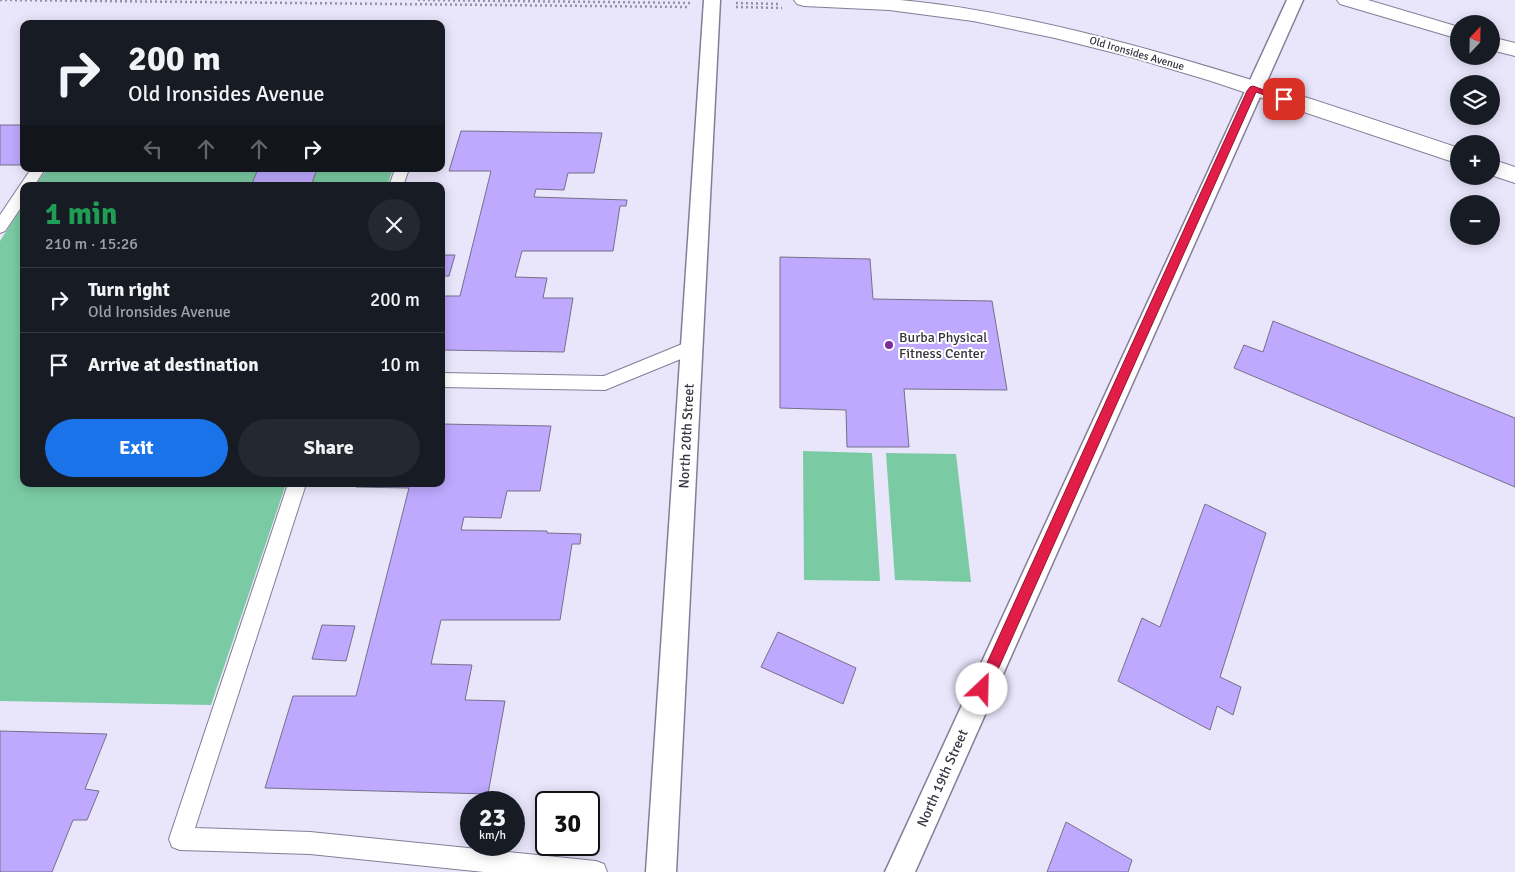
<!DOCTYPE html>
<meta charset="utf-8">
<style>
body{margin:0;font-family:Signika,sans-serif;background:#242831;color:#f1f3f6;height:100vh;display:flex;flex-direction:column;font-size:19px;white-space:nowrap}
*{box-sizing:border-box;margin:0}
p{font-size:16px;color:#9ea1a6}
.icon{flex:none;width:28px;height:28px;fill:none;stroke:currentColor;stroke-width:2;stroke-linecap:round;stroke-linejoin:round}
.map{position:relative;flex:1;overflow:hidden}
.details{position:absolute;left:20px;top:182px;width:425px;height:305px;display:flex;flex-direction:column;background:#171b24;border-radius:10px;box-shadow:0 2px 12px #0003}
.details>*{flex:none}
.guide{position:absolute;left:20px;top:20px;width:425px;height:152px;border-radius:10px;box-shadow:0 2px 12px #0003;background:#171b24;color:#f1f3f6;overflow:hidden}
.needle{width:32px;rotate:22deg}
.controls{position:absolute;left:1450px;top:15px;display:grid;gap:10px}
.controls a{display:grid;place-items:center;width:50px;height:50px;border-radius:50%;background:#171b24;box-shadow:0 2px 12px #0003;font-size:25px}
.speed{position:absolute;left:460px;top:791px;display:flex;gap:10px;font-size:25px;font-weight:700;text-align:center}
.speed>*{display:grid;place-content:center;width:65px;height:65px;border-radius:50%;background:#171b24;box-shadow:0 2px 12px #0003;line-height:1}
.speed small{font-size:12px;font-weight:400}
.speed .limit{border:2px solid #111;border-radius:8px;background:#fff;color:#111}
.pin{position:absolute;display:grid;place-items:center;width:42px;height:42px;color:#fff;margin:-21px;border-radius:10px;box-shadow:0 2px 8px #0006}
.me{position:absolute;width:55px;margin:-28px;rotate:24deg;stroke-linejoin:round;filter:drop-shadow(0 0 4px #0008)}
.turn{display:flex;align-items:center;gap:18px;height:105px;padding:0 25px;font-size:22px}
.turn .icon{width:65px;height:65px;stroke-width:2.5}
.turn b{display:block;font-size:35px;line-height:42px}
.lanes{display:flex;align-items:center;height:48px;padding:0 25px;background:#0003;justify-content:center;gap:25px;direction:ltr}
.lanes .off{opacity:.35}
.round{display:grid;place-items:center;flex:none;width:52px;height:52px;border-radius:26px;background:#242831}
.head{display:flex;align-items:center;justify-content:space-between;height:85px;padding:0 25px}
h1{font-size:30px;font-weight:800;line-height:38px;color:#1e9e55}
.cta{display:flex;gap:10px;margin-top:auto;padding:10px 25px}
.cta a{flex:1;height:58px;border-radius:30px;background:#1a73e8;color:#fff;font-size:20px;font-weight:800;line-height:58px;text-align:center}
.cta a+a{background:#242831;color:#f1f3f6}
ul{padding:0;list-style:none}
li{display:flex;align-items:center;gap:15px;height:65px;padding:0 25px;border-top:1px solid #363941}
li div{flex:1}
li b{display:block;font-size:19px}
li em{font-style:normal}
.map>svg:first-child{display:block}
</style>
<div class="map">
<svg width="1515" height="872" viewBox="0 0 1515 872">
<rect width="100%" height="100%" fill="#e9e5fb"/>
<!-- green -->
<g fill="#7acba3">
<polygon points="47,169 393,169 387,186 35,186"/>
<polygon points="24,204 24,484 286,484 211,705 0,701 0,241"/>
<polygon points="803,451 872,453 880,581 804,580"/>
<polygon points="886,453 956,454 971,582 895,580"/>
</g>
<!-- building -->
<g fill="#bea9fe" stroke="#757088">
<polygon points="0,125 24,125 22,165 0,165"/>
<polygon points="461,131 602,133 594,173 568,173 564,190 536,189 534,197 627,200 626,206 620,206 613,251 522,251 515,277 547,278 543,298 573,298 564,352 441,350 441,296 460,296 491,171 449,171"/>
<polygon points="258,169 317,169 311,186 251,186"/>
<polygon points="441,255 455,255 449,276 441,276"/>
<polygon points="780,257 870,259 873,299 992,301 1007,390 904,389 909,447 847,447 846,410 780,408"/>
<polygon points="1273,321 1515,418 1515,487 1234,368 1244,345 1263,352"/>
<polygon points="441,424 551,426 540,491 507,491 501,518 464,517 461,530 547,531 547,533 581,534 580,544 572,544 560,620 441,620 431,664 472,665 465,700 505,701 488,794 265,788 293,696 356,696 409,488 356,487 357,484 441,484"/>
<polygon points="1205,504 1266,533 1220,677 1241,687 1233,715 1217,706 1210,730 1118,681 1142,618 1160,627"/>
<polygon points="322,625 355,626 346,661 312,659"/>
<polygon points="778,632 856,668 843,704 761,667"/>
<polygon points="0,731 107,734 85,789 99,791 87,820 73,820 52,872 0,872"/>
<polygon points="1066,822 1132,860 1128,872 1047,872"/>
</g>
<g fill="none" stroke-linecap="round" stroke-linejoin="round">
<!-- pedestrian casing -->
<g stroke="#837e96" stroke-width="2">
<g id="pedestrian">
<polygon points="31,169 45,169 34,186 24,186 24,203 5,231 0,233 0,215"/>
<polygon points="395,169 409,169 403,186 389,186"/>
<polygon points="692,340 698,342 700,347 698,352 605,390 441,387 441,373 604,376"/>
<polygon points="288,484 306,484 195,828 310,832 596,861 604,864 607,872 484,872 310,854 180,850 172,847 169,839"/>
</g>
</g>
<!-- minor casing -->
<g stroke="#837e96" stroke-width="3">
<g id="minor">
<polygon points="704,0 720,0 676,872 646,872"/>
<polygon points="1287,0 1303,0 915,872 885,872"/>
</g>
</g>
<!-- tertiary casing -->
<g stroke="#837e96" stroke-width="2">
<g id="tertiary">
<path d="M794 0C829 0 866 0 900 0 967 6 1033 20 1097 36 1220 67 1339 108 1459 148V164L1211 81 1131 57 1055 38 973 21 889 10 804 6 797 4Z"/>
<polygon points="1337,0 1368,0 1459,27 1459,39 1340,4"/>
<polygon points="1491,37 1515,43 1515,56 1491,50"/>
<polygon points="1491,159 1515,167 1515,183 1491,175"/>
</g>
</g>
<!-- path -->
<g stroke="#9491a2" stroke-width="2.5" stroke-dasharray="2 3" stroke-linecap="butt">
<polyline points="0,0 689,7"/>
<polyline points="418,0 690,3"/>
<polyline points="736,3 780,4"/>
<polyline points="736,7 782,8"/>
</g>
<!-- pedestrian -->
<use href="#pedestrian" fill="#fff" fill-rule="evenodd"/>
<!-- minor -->
<use href="#minor" fill="#fff" fill-rule="evenodd"/>
<!-- tertiary -->
<use href="#tertiary" fill="#fff" fill-rule="evenodd"/>
</g>
<!-- route -->
<polygon fill="#e11d48" stroke="#92132f" points="1253,86 1288,99 1284,102 1256,92 987,694 982,696 977,694 975,689 977,685 1247,91 1250,87"/>
<!-- markers -->
<circle fill="#7d2c9c" stroke="#fff" stroke-width="2" cx="889" cy="345" r="5"/>
<g text-anchor="middle" stroke-width="4" stroke-linejoin="round" paint-order="stroke">
<!-- far-street labels -->
<g font-size="11" fill="#36343f" stroke="#fff">
<text transform="translate(1137 53) rotate(16)" y="4">Old Ironsides Avenue</text>
</g>
<!-- poi labels -->
<g font-size="14" fill="#36343f" stroke="#fff" text-anchor="start">
<text x="899" y="342">Burba Physical<tspan x="899" dy="16">Fitness Center</tspan></text>
</g>
<!-- street labels -->
<g font-size="14" fill="#36343f" stroke="#fff">
<text transform="translate(686 436) rotate(-87)" y="5">North 20th Street</text>
<text transform="translate(942 778) rotate(-66)" y="5">North 19th Street</text>
</g>
</g>
</svg>
<div class="controls">
<a><svg class="needle" viewBox="-14 -14 28 28"><path d="M0-13l5 13h-10z" fill="#e53935"/><path d="M0 13l5-13h-10z" fill="#9ea1a6"/></svg></a>
<a><svg class="icon" aria-label="layers" viewBox="0 0 24 24"><path d="M12 4l9 5-9 5-9-5zM3 14l9 5 9-5"/></svg></a>
<a>+</a>
<a>−</a>
</div>
<div class="speed"><div>23<small>km/h</small></div><div class="limit">30</div></div>
<div class="pin" style="left:1284px;top:99px;background:#d93025"><svg class="icon" aria-label="arrive" viewBox="0 0 24 24"><path d="M6 21V4h12l-3 4 3 4H6"/></svg></div>
<svg class="me" style="left:982px;top:689px" viewBox="-20 -20 40 40"><circle r="19" fill="#fff"/><path d="M0-13L10 11 0 6-10 11z" fill="#e11d48"/></svg>
<div class="guide">
<div class="turn"><svg class="icon" aria-label="right" viewBox="0 0 24 24"><path d="M7 20v-9h11M14 6l5 5-5 5"/></svg><div><b>200 m</b>Old Ironsides Avenue</div></div>
<div class="lanes"><svg class="icon off" aria-label="left" viewBox="0 0 24 24"><path d="M17 20v-9H6M10 6l-5 5 5 5"/></svg><svg class="icon off" aria-label="ahead" viewBox="0 0 24 24"><path d="M12 20V5M6 11l6-6 6 6"/></svg><svg class="icon off" aria-label="ahead" viewBox="0 0 24 24"><path d="M12 20V5M6 11l6-6 6 6"/></svg><svg class="icon" aria-label="right" viewBox="0 0 24 24"><path d="M7 20v-9h11M14 6l5 5-5 5"/></svg></div>
</div>
<section class="details">
<div class="head"><div><h1>1 min</h1><p>210 m · 15:26</p></div><a class="round"><svg class="icon" aria-label="close" viewBox="0 0 24 24"><path d="M6 6l12 12M18 6L6 18"/></svg></a></div>
<ul>
<li><svg class="icon" aria-label="right" viewBox="0 0 24 24"><path d="M7 20v-9h11M14 6l5 5-5 5"/></svg><div><b>Turn right</b><p>Old Ironsides Avenue</p></div><em>200 m</em></li>
<li><svg class="icon" aria-label="arrive" viewBox="0 0 24 24"><path d="M6 21V4h12l-3 4 3 4H6"/></svg><div><b>Arrive at destination</b></div><em>10 m</em></li>
</ul>
<div class="cta"><a>Exit</a><a>Share</a></div>
</section>
</div>
